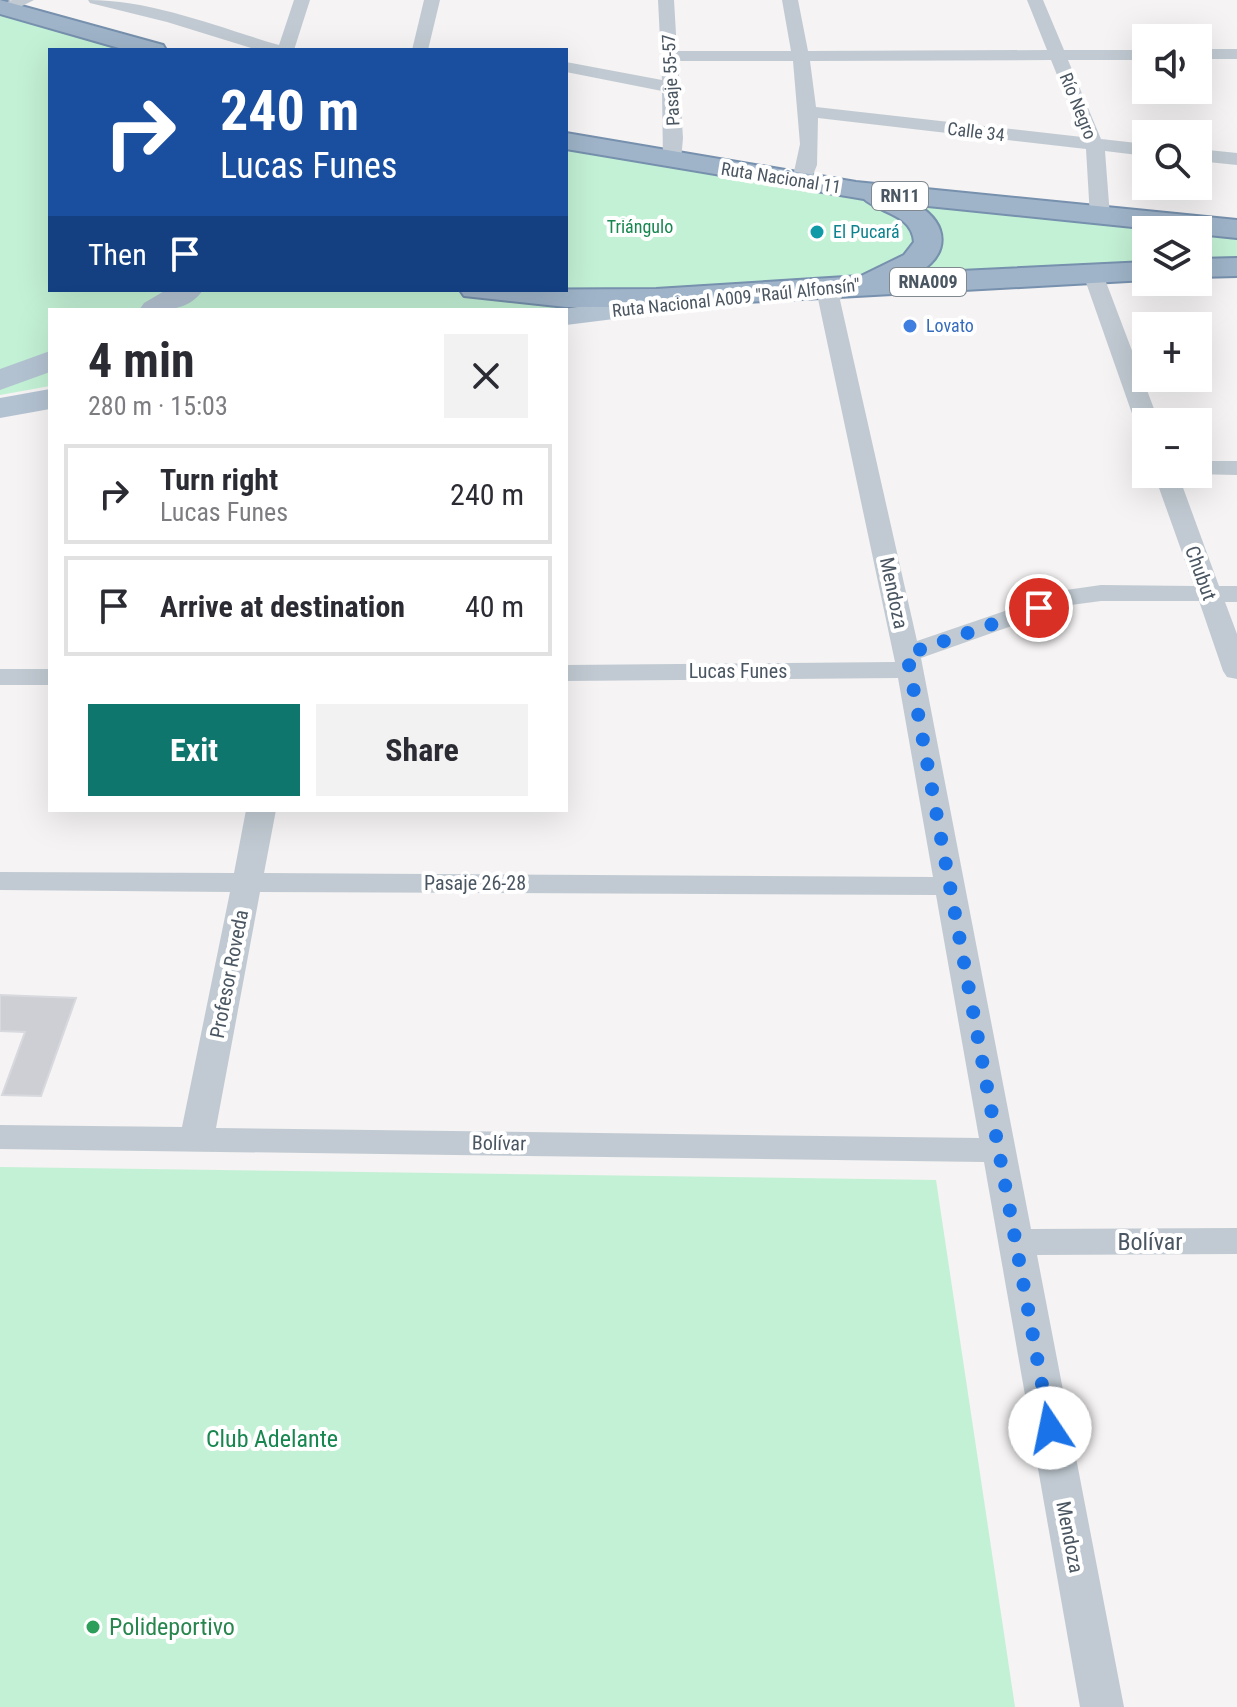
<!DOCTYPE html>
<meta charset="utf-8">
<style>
body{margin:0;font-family:"Roboto Condensed",sans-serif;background:#f2f2f3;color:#2b2b33;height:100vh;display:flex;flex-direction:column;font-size:30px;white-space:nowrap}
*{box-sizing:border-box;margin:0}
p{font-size:26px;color:#7c7c81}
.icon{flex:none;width:44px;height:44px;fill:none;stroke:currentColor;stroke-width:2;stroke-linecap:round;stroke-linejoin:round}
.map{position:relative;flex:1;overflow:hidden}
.sheet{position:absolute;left:48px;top:308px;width:520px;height:504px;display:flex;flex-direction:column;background:#fff;border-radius:0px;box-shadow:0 8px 32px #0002}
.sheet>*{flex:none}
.guide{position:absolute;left:48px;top:48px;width:520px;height:244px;border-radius:0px;box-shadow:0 8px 32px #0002;background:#1a4fa0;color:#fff;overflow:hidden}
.tools{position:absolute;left:1132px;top:24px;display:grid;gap:16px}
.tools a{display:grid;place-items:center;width:80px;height:80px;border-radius:0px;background:#fff;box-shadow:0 8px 32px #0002;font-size:40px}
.pin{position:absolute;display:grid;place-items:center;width:68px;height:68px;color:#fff;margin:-34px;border:4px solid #fff;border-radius:50%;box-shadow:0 2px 8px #0007}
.me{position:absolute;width:88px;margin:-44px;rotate:349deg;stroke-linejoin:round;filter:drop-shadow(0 0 6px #0008)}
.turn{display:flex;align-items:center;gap:28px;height:168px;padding:0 40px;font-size:36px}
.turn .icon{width:104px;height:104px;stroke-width:2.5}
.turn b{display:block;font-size:56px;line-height:68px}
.then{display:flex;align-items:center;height:76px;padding:0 40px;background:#0003;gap:16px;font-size:30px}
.round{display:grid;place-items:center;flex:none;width:84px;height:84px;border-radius:0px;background:#f2f2f3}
.head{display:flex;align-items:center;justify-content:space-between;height:136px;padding:0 40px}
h1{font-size:48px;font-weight:700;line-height:60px}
.cta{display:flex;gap:16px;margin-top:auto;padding:16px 40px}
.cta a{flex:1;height:92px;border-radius:0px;background:#0f766e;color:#fff;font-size:32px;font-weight:700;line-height:92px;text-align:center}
.cta a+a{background:#f2f2f3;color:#2b2b33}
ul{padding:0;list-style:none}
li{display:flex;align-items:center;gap:24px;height:100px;margin:0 16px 12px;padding:0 24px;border:4px solid #e1e1e2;border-radius:0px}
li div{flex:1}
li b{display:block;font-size:30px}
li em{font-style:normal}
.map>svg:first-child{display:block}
</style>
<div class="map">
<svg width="1237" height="1707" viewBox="0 0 1237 1707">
<rect width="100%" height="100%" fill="#f5f3f3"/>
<!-- green -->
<g fill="#c3f1d5">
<polygon points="0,7 160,50 50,50 50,290 566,290 566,141 856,190 1237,232 1237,259 1198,261 1198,230 1146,230 1146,265 566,310 50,310 50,386 0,395"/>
<polygon points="0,1167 936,1180 1015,1707 0,1707"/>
</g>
<!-- building -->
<polygon fill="#cdcfd5" stroke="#d7d9de" stroke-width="2" points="0,995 76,998 41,1096 2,1095 25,1032 0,1031"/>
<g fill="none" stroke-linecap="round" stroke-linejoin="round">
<!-- trunk casing -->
<g stroke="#7690ad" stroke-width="4">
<g id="trunk">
<polygon points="0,0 163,45 166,50 126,50 0,14"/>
<path d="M566 133 856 182 1237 220V238L1198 234V230H1162L918 205C949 225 950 254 918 273L1146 262V280L656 307H566L464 296 460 290 656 289 861 276 904 255 914 242C912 214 881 214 864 199L566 149Z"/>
<polygon points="1237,258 1237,276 1198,277 1198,259"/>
</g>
</g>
<!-- minor -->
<g fill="#c1cad2" fill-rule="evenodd">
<polygon points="12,0 34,0 12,11 0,11 0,5"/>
<path d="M88 0C153 0 217 27 279 45L294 0H310L294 50H258L167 22 90 3Z"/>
<polygon points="424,0 440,0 428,50 412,50"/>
<path d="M658 0H674L677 51H791L782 0H798L808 51 1047 50 1027 0H1043L1064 50H1146V60H1068L1101 139 1146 144V156L1105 151 1110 217 1100 223 1090 217 1086 149 818 118 817 165 809 185 802 187 792 181 800 144 793 61H678L683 138 681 160 672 166 665 164 663 160 662 91 566 72V62L662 80ZM1051 60 1082 137 816 107 810 61Z"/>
<rect x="1198" y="49" width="39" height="10"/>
<polygon points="1198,149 1237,153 1237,165 1198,161"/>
<polygon points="1093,268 1103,274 1159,422 1146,422 1146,429 1135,422 1083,274"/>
<path d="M840 281 850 287 840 300 917 641 1066 590 1101 585 1194 586 1154 474H1178L1219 586H1237V602H1225L1237 634V679L1227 677 1223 671 1199 601H1101L1071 605 921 658 1031 1229 1237 1228V1254L1037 1255 1124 1707H1080L984 1162 0 1149V1125L182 1127 230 892 0 890V872L234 873 246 810H276L264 873 933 877 898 678 566 681V665L895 662 818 299 833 283ZM260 892 936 895 979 1138 216 1128Z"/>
<polygon points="1198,461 1237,461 1237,475 1193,474 1198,474"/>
<rect x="0" y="669" width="50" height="16"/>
</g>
<!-- primary -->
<g fill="#b3c2d1" fill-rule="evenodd">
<path d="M166 290H203C188 312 164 310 139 310L144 303Z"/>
<polygon points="699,291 710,293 714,300 710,307 566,325 566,310 555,310"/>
<polygon points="50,351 50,372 0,390 0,369"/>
<polygon points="50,389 50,409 0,418 0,398"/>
</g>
<!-- trunk -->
<use href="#trunk" fill="#9fb4c9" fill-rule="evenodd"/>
</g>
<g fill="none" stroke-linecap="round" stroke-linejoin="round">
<!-- route -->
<polyline stroke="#1a73e8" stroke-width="14" stroke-dasharray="0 25.2" points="1039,608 907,654 1050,1428"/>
</g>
<!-- markers -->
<circle fill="#0f9aa8" stroke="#fff" stroke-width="3" cx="817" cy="232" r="8"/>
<circle fill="#3f7fe0" stroke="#fff" stroke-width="3" cx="910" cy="326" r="8"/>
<circle fill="#2e9e5b" stroke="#fff" stroke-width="3" cx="93" cy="1627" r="8"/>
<g text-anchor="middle" stroke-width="8" stroke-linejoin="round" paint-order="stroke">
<!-- far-street labels -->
<g font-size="18" fill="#4a5661" stroke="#fff">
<text transform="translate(671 80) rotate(-93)" y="6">Pasaje 55-57</text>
<text transform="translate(1078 106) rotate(68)" y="6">Río Negro</text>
<text transform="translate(976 132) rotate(7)" y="6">Calle 34</text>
<text transform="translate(781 178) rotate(9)" y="6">Ruta Nacional 11</text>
<text transform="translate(736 298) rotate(-6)" y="6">Ruta Nacional A009 "Raúl Alfonsín"</text>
</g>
<!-- shield labels -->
<g fill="#fff" stroke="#808990" stroke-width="2">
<rect x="872" y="182" width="56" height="28" rx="6"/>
<rect x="890" y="268" width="76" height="28" rx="6"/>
</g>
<g font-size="18" font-weight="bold" fill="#4a5661">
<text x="900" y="202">RN11</text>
<text x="928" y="288">RNA009</text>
</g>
<!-- far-park labels -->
<g font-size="18" fill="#17864f" stroke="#fff">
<text x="640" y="233">Triángulo</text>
</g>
<!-- far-culture labels -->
<g font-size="18" fill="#0d838f" stroke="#fff" text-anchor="start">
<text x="833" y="238">El Pucará</text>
</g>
<!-- far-shop labels -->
<g font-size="18" fill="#366cbe" stroke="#fff" text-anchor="start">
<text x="926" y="332">Lovato</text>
</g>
<!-- street labels -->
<g font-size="20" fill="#4a5661" stroke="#fff">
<text transform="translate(1201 573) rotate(70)" y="7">Chubut</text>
<text transform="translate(894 593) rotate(78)" y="7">Mendoza</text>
<text x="738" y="678">Lucas Funes</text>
<text x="475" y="890">Pasaje 26-28</text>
<text transform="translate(229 974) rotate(-79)" y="7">Profesor Roveda</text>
<text transform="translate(499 1143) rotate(1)" y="7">Bolívar</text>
<text transform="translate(1070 1537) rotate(79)" y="7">Mendoza</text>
</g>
<!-- near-street labels -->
<g font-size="24" fill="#4a5661" stroke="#fff">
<text x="1150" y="1250">Bolívar</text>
</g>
<!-- near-park labels -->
<g font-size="24" fill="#17864f" stroke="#fff">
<text x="272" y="1447">Club Adelante</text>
</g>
<!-- near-leisure labels -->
<g font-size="24" fill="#27864d" stroke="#fff" text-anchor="start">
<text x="109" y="1635">Polideportivo</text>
</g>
</g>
</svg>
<div class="tools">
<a><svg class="icon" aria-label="sound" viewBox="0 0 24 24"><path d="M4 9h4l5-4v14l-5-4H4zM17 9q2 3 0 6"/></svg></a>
<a><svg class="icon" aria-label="search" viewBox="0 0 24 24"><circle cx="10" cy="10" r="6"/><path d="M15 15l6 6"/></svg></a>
<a><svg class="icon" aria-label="layers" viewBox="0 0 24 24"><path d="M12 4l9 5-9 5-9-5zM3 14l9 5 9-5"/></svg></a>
<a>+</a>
<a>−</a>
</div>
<div class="pin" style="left:1039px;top:608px;background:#d93025"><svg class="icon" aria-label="arrive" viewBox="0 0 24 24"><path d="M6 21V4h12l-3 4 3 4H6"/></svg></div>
<svg class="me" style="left:1050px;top:1428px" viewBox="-20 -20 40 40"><circle r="19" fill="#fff"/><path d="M0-13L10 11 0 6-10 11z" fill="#1a73e8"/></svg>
<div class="guide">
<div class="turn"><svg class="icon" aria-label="right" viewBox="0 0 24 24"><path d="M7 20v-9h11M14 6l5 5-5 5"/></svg><div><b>240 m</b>Lucas Funes</div></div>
<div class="then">Then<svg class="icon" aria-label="arrive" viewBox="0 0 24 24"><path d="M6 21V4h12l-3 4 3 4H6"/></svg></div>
</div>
<section class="sheet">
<div class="head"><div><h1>4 min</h1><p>280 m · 15:03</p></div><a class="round"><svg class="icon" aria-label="close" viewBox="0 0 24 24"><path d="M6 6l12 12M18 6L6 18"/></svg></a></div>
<ul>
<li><svg class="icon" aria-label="right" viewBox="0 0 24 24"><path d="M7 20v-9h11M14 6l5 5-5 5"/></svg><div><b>Turn right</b><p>Lucas Funes</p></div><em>240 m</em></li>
<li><svg class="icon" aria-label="arrive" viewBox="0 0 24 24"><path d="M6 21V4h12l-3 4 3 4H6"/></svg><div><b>Arrive at destination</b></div><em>40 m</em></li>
</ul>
<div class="cta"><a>Exit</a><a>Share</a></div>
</section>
</div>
